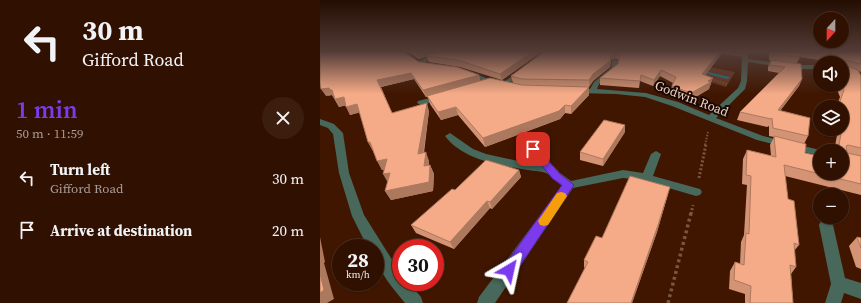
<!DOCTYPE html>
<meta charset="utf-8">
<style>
body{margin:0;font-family:"Source Serif 4",serif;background:#3c1e0f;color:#f1f3f6;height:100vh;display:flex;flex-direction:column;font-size:15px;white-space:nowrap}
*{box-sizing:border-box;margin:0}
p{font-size:13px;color:#a89d99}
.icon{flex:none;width:22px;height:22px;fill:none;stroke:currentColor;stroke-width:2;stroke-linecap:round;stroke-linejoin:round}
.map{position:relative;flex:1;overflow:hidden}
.drawer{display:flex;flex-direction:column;background:#301000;width:320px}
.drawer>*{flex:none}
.top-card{background:#301000;color:#f1f3f6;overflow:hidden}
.needle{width:26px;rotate:201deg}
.controls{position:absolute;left:493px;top:12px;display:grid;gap:8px}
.controls a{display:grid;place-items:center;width:36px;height:36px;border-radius:50%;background:#301000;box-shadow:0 1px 3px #0004,0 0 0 1px #4b3022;font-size:20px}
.speed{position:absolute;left:12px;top:239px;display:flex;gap:8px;font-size:20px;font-weight:700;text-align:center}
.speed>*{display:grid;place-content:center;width:52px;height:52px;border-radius:50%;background:#301000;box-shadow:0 1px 3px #0004,0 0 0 1px #4b3022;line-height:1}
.speed small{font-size:10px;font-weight:400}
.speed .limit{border:6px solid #d22;background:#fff;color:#111}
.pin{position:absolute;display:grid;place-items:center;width:34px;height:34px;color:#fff;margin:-17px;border-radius:8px;box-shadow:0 2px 6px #0006}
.me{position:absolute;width:44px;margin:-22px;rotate:36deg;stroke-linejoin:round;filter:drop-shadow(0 0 3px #0008)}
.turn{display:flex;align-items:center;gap:14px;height:84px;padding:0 16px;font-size:18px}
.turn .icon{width:52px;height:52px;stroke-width:2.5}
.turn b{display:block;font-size:28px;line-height:34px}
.round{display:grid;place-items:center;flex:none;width:42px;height:42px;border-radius:21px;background:#3c1e0f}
.overview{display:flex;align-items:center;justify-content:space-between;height:68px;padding:0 16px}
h1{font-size:24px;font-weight:600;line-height:30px;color:#7c3aed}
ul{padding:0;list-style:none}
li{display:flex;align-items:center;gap:12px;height:52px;padding:0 16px}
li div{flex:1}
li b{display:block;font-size:15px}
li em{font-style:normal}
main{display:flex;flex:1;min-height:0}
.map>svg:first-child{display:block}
</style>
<main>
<section class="drawer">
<div class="top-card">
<div class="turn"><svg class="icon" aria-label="left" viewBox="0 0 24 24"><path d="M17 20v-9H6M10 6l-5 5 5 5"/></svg><div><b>30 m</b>Gifford Road</div></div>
</div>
<div class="overview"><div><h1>1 min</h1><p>50 m · 11:59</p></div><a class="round"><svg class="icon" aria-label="close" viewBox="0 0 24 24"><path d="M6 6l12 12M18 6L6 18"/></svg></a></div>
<ul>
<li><svg class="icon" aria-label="left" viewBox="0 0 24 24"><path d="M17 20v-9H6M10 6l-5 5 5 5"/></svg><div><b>Turn left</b><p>Gifford Road</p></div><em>30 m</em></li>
<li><svg class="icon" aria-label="arrive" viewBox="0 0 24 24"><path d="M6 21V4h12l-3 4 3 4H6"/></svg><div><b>Arrive at destination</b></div><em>20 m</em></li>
</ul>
</section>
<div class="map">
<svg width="541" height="303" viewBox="0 0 541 303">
<rect width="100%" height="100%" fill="#401600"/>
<!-- green -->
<polygon fill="#69361b" points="291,57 347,59 415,72 406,87 335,64"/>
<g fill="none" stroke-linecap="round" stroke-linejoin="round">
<!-- stream -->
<polygon fill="#137c9d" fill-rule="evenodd" points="380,70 409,77 410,78 407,79 380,72"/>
<!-- path-far3 -->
<polyline stroke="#7a5542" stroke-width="1.5" stroke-dasharray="1.5 1.5" stroke-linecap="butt" points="391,79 407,84"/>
<!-- path-far2 -->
<polyline stroke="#7a5542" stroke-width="2" stroke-dasharray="1.5 1.5" stroke-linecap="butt" points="385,145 388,132"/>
<!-- path-far1 -->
<g stroke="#7a5542" stroke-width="3" stroke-dasharray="2 2" stroke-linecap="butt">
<polyline points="379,178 386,144"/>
<polyline points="371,214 373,205"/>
</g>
<!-- path -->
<polyline stroke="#7a5542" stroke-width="3.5" stroke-dasharray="3 3" stroke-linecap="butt" points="348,303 371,213"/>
<!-- minor -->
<g fill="#47685a" fill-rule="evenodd">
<polygon points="121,52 129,52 100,64 95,63"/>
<polygon points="393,52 422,54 422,52 428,52 428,59 475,65 500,65 500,69 475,69 428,62 427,81 425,89 396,118 443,136 504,151 500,151 500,156 437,140 352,106 325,97 296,94 256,93 252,91 256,89 270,89 274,82 291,68 292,61 295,59 298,61 297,69 279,84 277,89 326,93 358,102 389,115 418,88 421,81 422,57"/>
<polygon points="504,52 510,52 513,63 507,63"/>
<polygon points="147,70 180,84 201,71 206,72 183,87 174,86 145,73 144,72"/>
<polygon points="122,95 125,95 125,99 101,105 97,103 98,101"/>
<path d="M0 119 14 124 23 133 29 173 44 215 81 274V282H88L101 297 103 303H85C72 287 55 269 55 248H48L32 216 19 173 13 134 8 128 0 125Z"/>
<path d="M130 133 153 149 166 154 221 166 208 149 213 146 216 147 240 173 251 181 303 170 323 173 331 154 336 151 341 154 333 176 380 189 382 192 380 195 376 196 321 180 303 178 253 188 175 303H157L159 297 242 186C238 183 231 176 228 174 223 171 213 171 207 170 179 165 143 160 125 136Z"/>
<polygon points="506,220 511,221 513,225 525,278 541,283 541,299 524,293 521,303 505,303 511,284 499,225 501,221"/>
</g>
</g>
<!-- wall -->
<g fill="#d39374">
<polygon points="89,52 221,52 182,80 140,67 109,62 107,56 99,59"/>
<polygon points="224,52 401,52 400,56 385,75 391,85 390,85 389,89 369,101 350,93 352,86 353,83 340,76 333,86 320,81 319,88 280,85 280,78 298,64 299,61 296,58 291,60 290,67 273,81 269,87 269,95 251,114 245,113 240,119 165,147 138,115 121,120 110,104 108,97 106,97 94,79 61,87 72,113 109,111 104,153 109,161 109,165 110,165 114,174 113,191 71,200 65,191 68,182 65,169 62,170 53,151 48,142 40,112 30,115 26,105 19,107 12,95 6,96 99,62 159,75 160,81 193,83 191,76"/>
<polygon points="449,52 507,52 508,55 505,61 480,57 477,63 482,79 479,86 460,111 488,136 484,144 485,153 522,173 522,151 514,151 518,130 513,129 522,129 522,107 516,107 520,97 515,85 522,85 522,63 509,63 511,58 513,58 511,52 541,52 541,72 539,71 541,76 541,195 465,176 468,199 479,245 474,251 476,267 471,274 473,303 425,303 425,294 409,289 410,271 415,262 420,264 421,242 424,235 427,185 422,184 423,159 427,150 451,156 450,145 454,137 449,136 449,126 447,127 417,120 420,112 459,73 448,71 448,67 451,60 449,60"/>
<polygon points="305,132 283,166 260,160 260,152"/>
<polygon points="199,170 201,177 172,209 170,208 134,249 96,233 91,225 135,190"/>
<polygon points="348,194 337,232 312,303 247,303 265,268 264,267 264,260 282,238"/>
<polygon points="537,237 541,238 541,269 536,267 529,246"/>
</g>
<!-- shaded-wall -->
<g fill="#ac785e">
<polygon points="100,52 117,52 99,59 97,53"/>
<polygon points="212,52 221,52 182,80 180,74"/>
<polygon points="296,52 296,58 291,60 290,67 273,81 269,87 269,80 273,74 291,54"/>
<polygon points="400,52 401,52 400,56 381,81 382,74"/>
<polygon points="341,70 340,76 333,86 334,80"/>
<polygon points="91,73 94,79 61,87 57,80"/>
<polygon points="159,75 160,82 106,97 103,90"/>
<polygon points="393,78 389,89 369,101 371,93 388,81"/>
<polygon points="482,79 479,86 454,119 458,110"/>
<polygon points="269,87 269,95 251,114 251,106"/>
<polygon points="9,88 12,90 17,97 14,98 12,95 6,96 1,89"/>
<polygon points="24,97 28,105 19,107 15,99"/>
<polygon points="107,103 109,111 102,162 98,154"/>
<polygon points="37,104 42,112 30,115 26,107"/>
<polygon points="245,105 245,113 240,119 165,147 163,138"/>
<polygon points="136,107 138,115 121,120 118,112"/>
<polygon points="305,125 305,132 283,166 283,159"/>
<polygon points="48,142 50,142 55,150 53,151"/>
<polygon points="106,152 109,161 108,175 104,166"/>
<polygon points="67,159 72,168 62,170 57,161"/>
<polygon points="110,165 114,174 113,191 71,200 65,191"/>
<polygon points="199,170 201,177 172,209 170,202"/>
<polygon points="70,173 68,183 63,174"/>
<polygon points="350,187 337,232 312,303 311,303"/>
<polygon points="167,201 170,208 134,249 130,242"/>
<polygon points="0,237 5,262 4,263 14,299 7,303 0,303"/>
</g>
<!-- building -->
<g fill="#f5ab87" stroke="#ac785e">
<polygon points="3,52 84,52 99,62 137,67 159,75 103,90 91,73 57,80 72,113 107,103 98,154 106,152 104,166 110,165 109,182 65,191 70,173 63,174 67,159 57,161 50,142 48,142 37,104 26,107 24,97 15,99 12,90 10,90 9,88 1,89 0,83 0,53"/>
<polygon points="117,52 212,52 180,74 138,60 106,56"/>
<polygon points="224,52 296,52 291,54 290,61 273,74 269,80 202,79 191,76"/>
<polygon points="296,52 400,52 382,74 393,78 388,81 391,82 371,93 352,86 356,77 341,70 334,80 321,75 320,81 280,78 298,64 300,55"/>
<polygon points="451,52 480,52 480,57 451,54"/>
<polygon points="489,52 507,52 508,55"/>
<polygon points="516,52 541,52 541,64 526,60 524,61 524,65 538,70 541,76 541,148 528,145 526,146 527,153 541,156 541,184 464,165 468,199 474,201 479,245 474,243 476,267 470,265 473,303 430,303 431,286 414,280 415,262 424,265 426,233 429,234 431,176 426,175 427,150 456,157 454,136 486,144 485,153 500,156 500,173 522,173 522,151 518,151 523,122 522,122 522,107 518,107 524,90 522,85 522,63 513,63 511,58 518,57"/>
<polygon points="451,60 481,64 482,79 458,110 490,118 488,136 453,128 452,118 451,119 420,112 465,67 450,65"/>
<polygon points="170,78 202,85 269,87 251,106 245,105 239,111 163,138 136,107 118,112 107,96"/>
<polygon points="284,120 305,125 283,159 260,152"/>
<polygon points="166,160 199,170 170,202 167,201 130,242 91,225 132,189 135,190"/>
<polygon points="310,176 350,187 338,225 311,303 247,303 268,262 264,260 276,236 282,238"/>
<polygon points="537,237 541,238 541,248"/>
<polygon points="0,273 4,290 0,293"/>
</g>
<!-- sky -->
<linearGradient id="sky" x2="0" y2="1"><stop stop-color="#230c00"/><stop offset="0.55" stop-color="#533c37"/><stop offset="1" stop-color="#533c37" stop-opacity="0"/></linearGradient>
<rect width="541" height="94" fill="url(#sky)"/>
<!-- route -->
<polygon fill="#7c3aed" stroke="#51269a" points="209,147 216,147 240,174 254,185 194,275 189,276 184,275 182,270 184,266 242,185 233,179 209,151 208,149"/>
<!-- slow -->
<polygon fill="#f59e0b" points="241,192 245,193 247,196 228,225 224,226 220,225 218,221 220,218 237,193"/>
<g text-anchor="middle" stroke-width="4" stroke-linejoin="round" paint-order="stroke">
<!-- street labels -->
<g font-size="13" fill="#eed2c5" stroke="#1a0802">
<text transform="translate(372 98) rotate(21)" y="5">Godwin Road</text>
</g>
</g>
</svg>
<div class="controls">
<a><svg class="needle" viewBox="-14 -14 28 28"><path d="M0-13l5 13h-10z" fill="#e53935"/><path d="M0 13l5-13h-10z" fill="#a89d99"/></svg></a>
<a><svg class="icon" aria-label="sound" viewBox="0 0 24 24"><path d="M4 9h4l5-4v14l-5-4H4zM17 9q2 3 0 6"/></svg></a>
<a><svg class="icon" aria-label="layers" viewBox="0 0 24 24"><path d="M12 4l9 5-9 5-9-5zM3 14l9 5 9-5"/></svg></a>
<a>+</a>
<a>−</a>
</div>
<div class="speed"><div>28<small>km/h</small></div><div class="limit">30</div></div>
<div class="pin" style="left:213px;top:149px;background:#d93025"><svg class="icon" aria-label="arrive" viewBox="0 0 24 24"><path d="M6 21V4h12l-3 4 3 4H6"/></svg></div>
<svg class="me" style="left:189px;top:270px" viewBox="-20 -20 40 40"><path d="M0-17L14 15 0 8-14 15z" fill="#7c3aed" stroke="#fff" stroke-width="4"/></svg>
</div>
</main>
